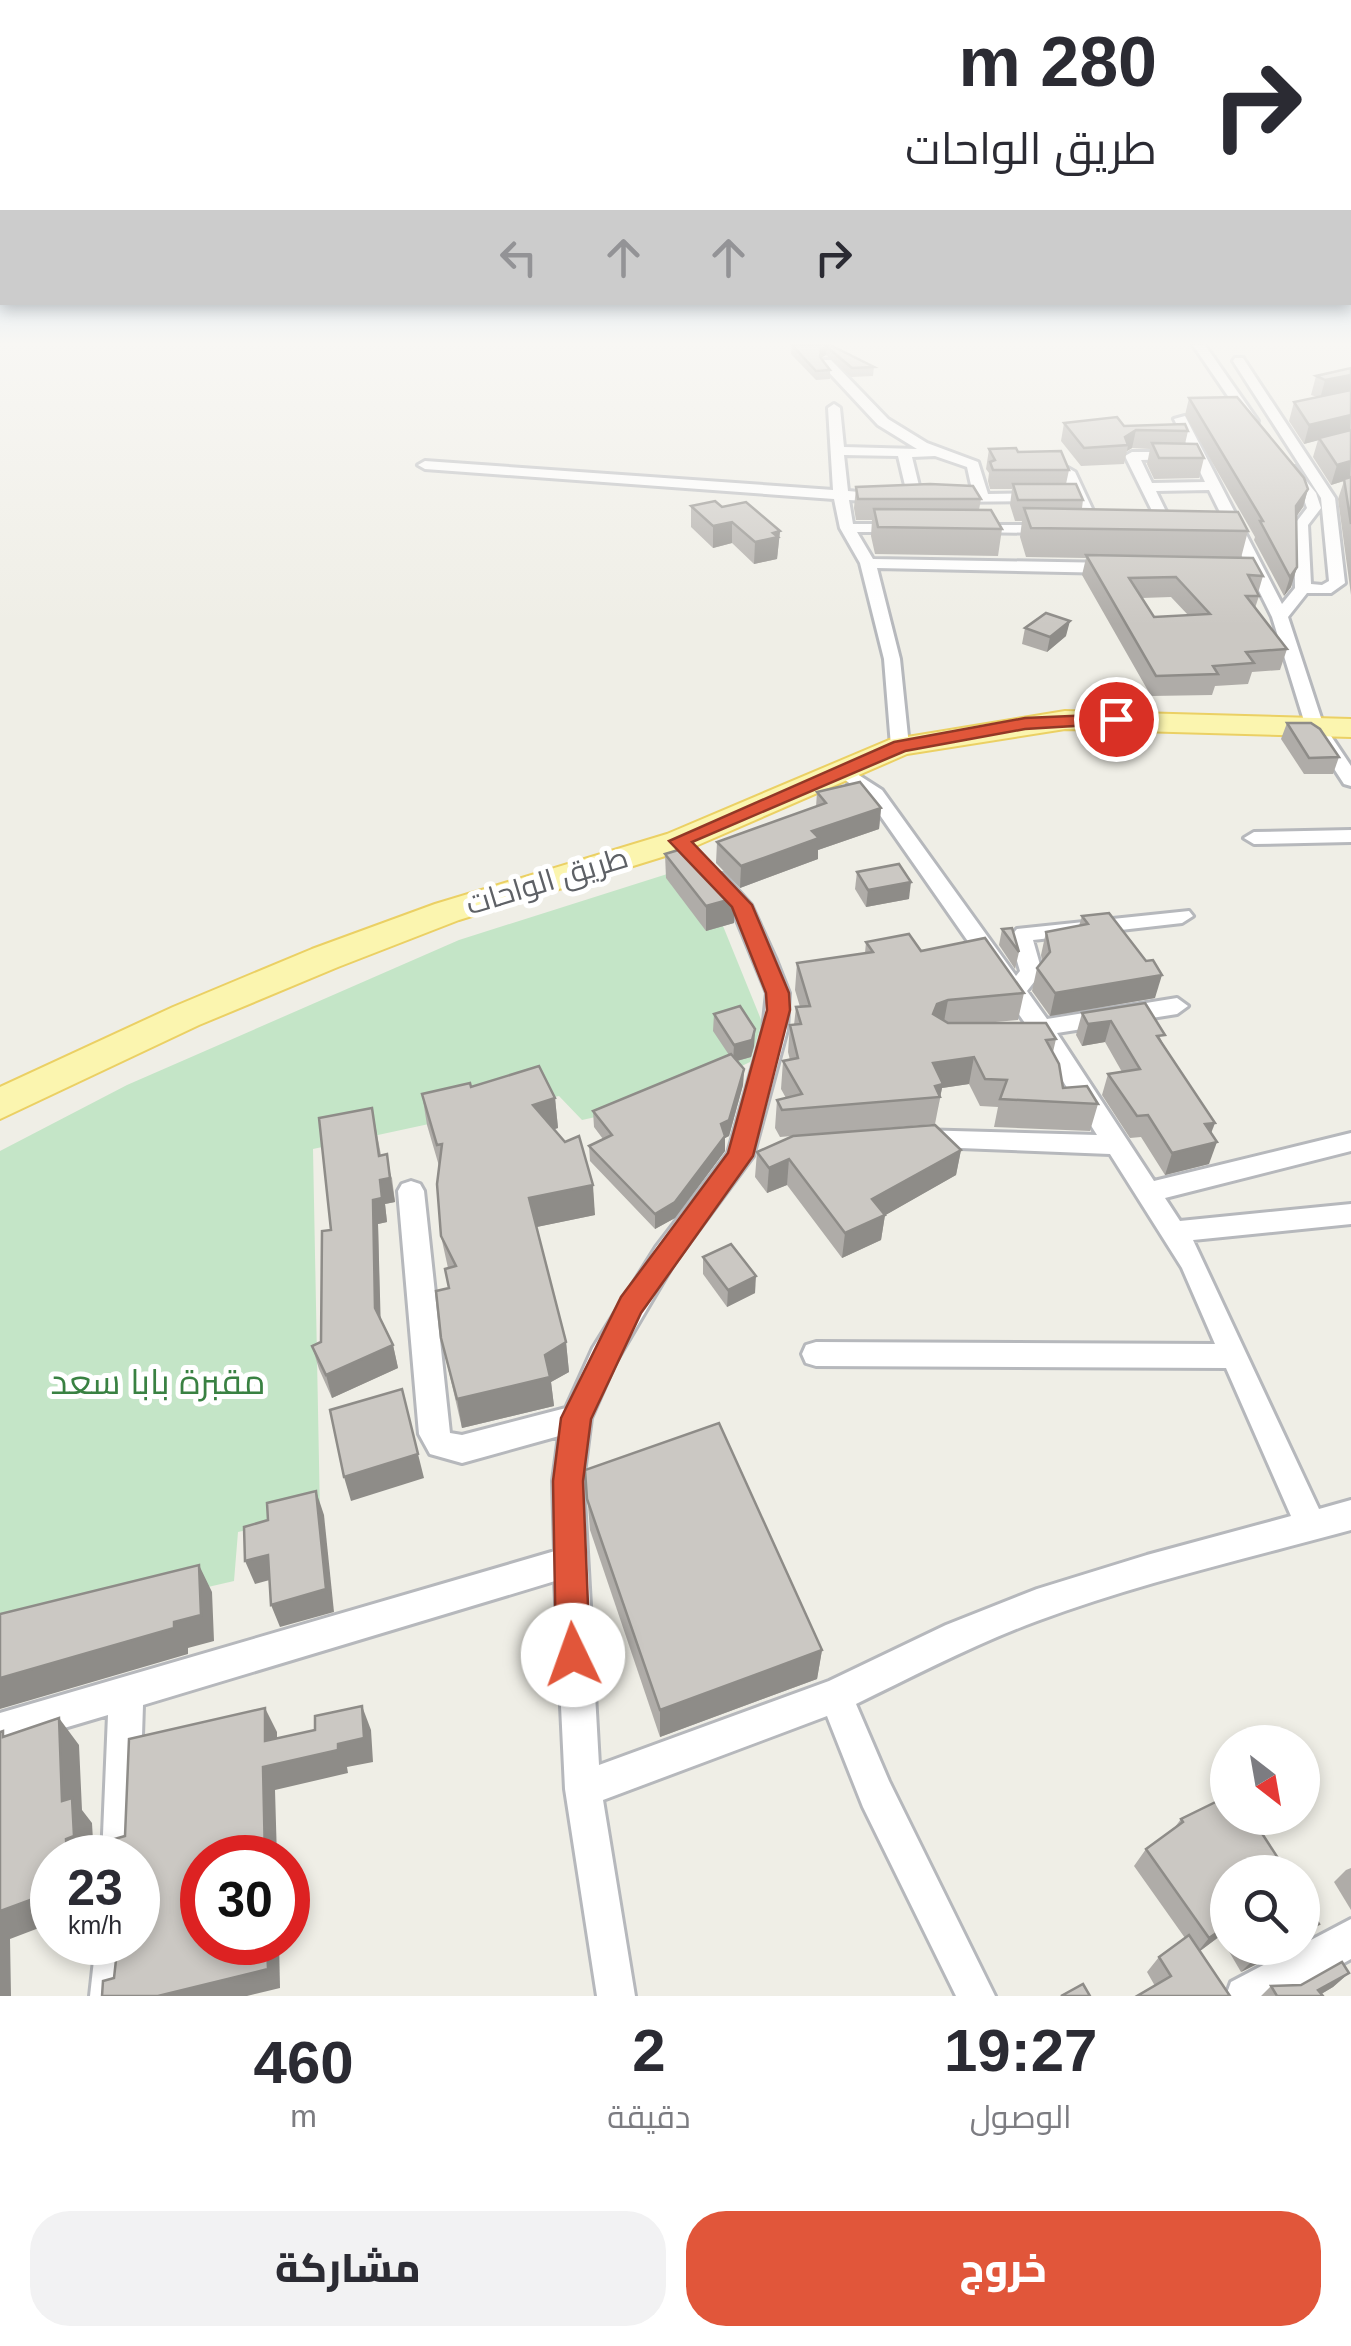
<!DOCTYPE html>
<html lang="ar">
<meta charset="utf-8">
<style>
body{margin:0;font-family:Helvetica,Cairo,sans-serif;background:#f2f2f3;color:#2b2b33;direction:rtl;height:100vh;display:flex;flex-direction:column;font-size:38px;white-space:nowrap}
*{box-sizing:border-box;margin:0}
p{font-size:32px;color:#7c7c81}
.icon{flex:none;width:55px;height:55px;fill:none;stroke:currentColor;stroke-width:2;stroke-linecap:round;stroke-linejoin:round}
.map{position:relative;height:1996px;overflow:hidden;direction:ltr}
.side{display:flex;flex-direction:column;background:#fff;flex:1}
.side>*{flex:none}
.banner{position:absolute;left:0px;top:0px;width:1352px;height:305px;box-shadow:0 5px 15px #0003;direction:rtl;background:#fff;color:#2b2b33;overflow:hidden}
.needle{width:65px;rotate:149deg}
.fabs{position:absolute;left:1210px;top:1725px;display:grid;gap:20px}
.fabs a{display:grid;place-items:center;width:110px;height:110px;border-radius:50%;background:#fff;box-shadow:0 5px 15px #0003;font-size:50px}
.speed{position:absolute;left:30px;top:1835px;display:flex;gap:20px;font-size:50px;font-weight:700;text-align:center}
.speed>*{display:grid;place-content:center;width:130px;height:130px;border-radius:50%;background:#fff;box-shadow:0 5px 15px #0003;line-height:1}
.speed small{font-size:25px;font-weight:400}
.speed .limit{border:15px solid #d22;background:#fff;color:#111}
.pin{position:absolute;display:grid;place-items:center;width:85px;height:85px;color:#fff;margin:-42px;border:5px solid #fff;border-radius:50%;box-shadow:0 2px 10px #0007}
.me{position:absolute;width:110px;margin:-55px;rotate:357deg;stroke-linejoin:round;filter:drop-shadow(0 0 8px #0008)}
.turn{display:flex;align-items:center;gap:35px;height:210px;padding:0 30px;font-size:45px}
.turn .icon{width:130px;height:130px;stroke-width:2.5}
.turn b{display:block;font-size:70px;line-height:85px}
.lanes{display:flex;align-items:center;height:95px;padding:0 30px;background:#0003;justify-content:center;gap:50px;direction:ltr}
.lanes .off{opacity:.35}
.eta{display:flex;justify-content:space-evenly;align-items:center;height:170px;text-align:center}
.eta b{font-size:60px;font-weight:800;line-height:70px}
.action{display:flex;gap:20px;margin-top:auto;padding:20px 30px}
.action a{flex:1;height:115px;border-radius:40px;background:#e1563a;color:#fff;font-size:40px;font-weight:800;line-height:115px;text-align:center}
.action a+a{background:#f2f2f3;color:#2b2b33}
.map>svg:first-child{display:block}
</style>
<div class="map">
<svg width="1351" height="1996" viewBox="0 0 1351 1996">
<rect width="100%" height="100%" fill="#efeee6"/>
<!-- green -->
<polygon fill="#c4e5c7" points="683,869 723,926 762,1022 750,1062 672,1100 582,1120 559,1096 313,1149 320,1514 238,1532 234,1581 0,1635 0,1151 127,1085 459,940"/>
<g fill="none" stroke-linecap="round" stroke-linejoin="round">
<!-- street casing -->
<g stroke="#b6b8bc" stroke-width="6">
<g id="street">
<polygon points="1193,345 1205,345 1258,421 1257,424 1247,424"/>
<polygon points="1235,358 1243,358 1335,498 1345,583 1331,593 1307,593 1288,617 1323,724 1351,766 1351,786 1344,784 1305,724 1272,617 1209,490 1156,491 1175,530 1163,533 1125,456 1132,452 1183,452 1183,458 1178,459 1141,460 1152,483 1205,482 1174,419 1185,416 1282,604 1295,588 1294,525 1307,508 1302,494 1283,470 1295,467 1316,493 1321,508 1308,525 1311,584 1322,585 1329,581 1321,498 1233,361"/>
<polygon points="823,360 831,360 888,419 927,443 978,462 988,494 1042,493 1049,497 1042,501 944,502 944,496 973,494 967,467 935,456 912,457 922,498 915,502 908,498 898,456 844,455 848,491 882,494 889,498 882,502 849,500 853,524 899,524 906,528 899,532 857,532 873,559 1114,563 1122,568 1114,573 877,568 900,659 909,746 906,750 894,750 891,746 884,659 860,563 840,528 834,499 425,469 418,465 425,461 833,490 828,408 834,404 840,408 844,447 917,449 878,425 823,366"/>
<polygon points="1068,468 1075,472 1102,530 1100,533 1088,530 1061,472"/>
<polygon points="971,525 1049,525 1056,529 1049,533 966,532 966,526"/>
<path d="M843 765 882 790 1016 976 1020 971 1010 937 1017 929 1189 911 1193 916 1182 923 1033 940 1042 972 1027 991 1047 1019 1177 998 1188 1006 1177 1014 1057 1033 1154 1181 1351 1133V1151L1165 1198 1180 1221 1351 1204V1224L1193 1240 1319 1509 1351 1500V1530C1248 1558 1139 1583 1037 1621 975 1644 916 1675 856 1704L889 1781 995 1996H956L863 1807 827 1716 603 1800 635 1996H597L565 1789 555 1581 143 1705 138 1858H102L108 1715 0 1747V1713L555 1551 553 1481 559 1436 462 1463 430 1454 419 1434 398 1191 402 1184 411 1181 420 1184 424 1191 450 1433 462 1435 566 1408 593 1348 656 1247 728 1153 763 1030 767 993 732 908 709 884 706 879 709 874H723L751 905 776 960 789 993 787 1030 753 1156 674 1263 615 1363 591 1418 583 1481 599 1765 829 1681 946 1625 1037 1589 1147 1555 1291 1516 1226 1368 816 1366 806 1363 802 1354 806 1345 816 1342 1215 1344 1182 1268 1110 1154 908 1146 905 1139 908 1132 917 1130 1097 1135 1035 1037 1020 1036 1016 1030 1025 1023 868 798 834 771Z"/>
<polygon points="1351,830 1351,842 1254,844 1244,838 1254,832"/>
<polygon points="1351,1919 1351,1959 1284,1996 1226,1996 1231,1982"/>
<polygon points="96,1942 134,1942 128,1996 90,1996"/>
</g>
</g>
<!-- primary casing -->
<g stroke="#ebd064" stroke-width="4">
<polygon id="primary" points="1065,711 1351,719 1351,737 1065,729 907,754 691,848 459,920 338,967 199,1025 0,1119 0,1087 173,1007 312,949 435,904 667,834 889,740"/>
</g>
<!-- street -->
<use href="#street" fill="#fff" fill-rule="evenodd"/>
<!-- primary -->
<use href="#primary" fill="#fbf5af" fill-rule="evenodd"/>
</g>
<!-- wall -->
<g fill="#afaca8" fill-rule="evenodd">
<polygon points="792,345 830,345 874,367 873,376 851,377 826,355 820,358 830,370 830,379 816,380 791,354"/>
<polygon points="1351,368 1351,595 1338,499 1344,481 1331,485 1313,457 1318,440 1304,444 1289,421 1294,402 1317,397 1311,395 1316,376"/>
<polygon points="1189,398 1308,489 1303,507 1296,517 1297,567 1291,587 1284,596 1254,540 1255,537 1185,415"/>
<polygon points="1064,423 1188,431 1185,444 1204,458 1199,478 1154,479 1147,464 1150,449 1132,448 1127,451 1124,464 1081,466 1061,441"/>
<path d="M989 449 1018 452 1069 470 1066 484 1083 500 1082 508 1248 531 1241 558 1263 576 1258 593 1259 596 1255 608 1287 649 1280 670 1252 672 1248 684 1215 686 1212 695 1151 696 1082 575 1086 558 1026 557 1020 537 1022 521H1015L1010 505 1012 489H990L988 481 989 473 986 469ZM1171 597 1188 615 1154 617 1142 598Z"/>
<polygon points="856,487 981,499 979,510 1002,529 998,556 875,554 871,536 872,520 856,520 854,508"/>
<polygon points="691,506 722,507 780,531 777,559 754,564 732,543 713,548 691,527"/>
<polygon points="1025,628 1066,636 1047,652 1022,644"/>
<polygon points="1287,723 1339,757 1333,774 1304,774 1281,739"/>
<polygon points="817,792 881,808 879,829 818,850 818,859 740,888 716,863 717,842 816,807"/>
<polygon points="665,854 734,923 706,931 666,878"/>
<polygon points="857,872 909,899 866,907 855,889"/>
<polygon points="1082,916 1155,998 1050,1016 1032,991 1037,968 1042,961 1041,955 1046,932 1079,926"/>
<polygon points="1002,929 1019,952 1015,969 999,945"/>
<polygon points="866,942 921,951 1024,993 1018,1020 984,1023 1056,1039 1053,1052 1063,1088 1098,1104 1090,1131 994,1127 998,1107 980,1106 969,1084 942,1088 935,1124 780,1137 775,1128 777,1100 786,1098 781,1089 783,1061 790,1060 788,1052 790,1025 794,1025 796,1007 800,1007 795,990 797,963 865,953"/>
<polygon points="1145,1003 1163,1044 1211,1134 1209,1164 1165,1175 1141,1137 1130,1138 1102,1095 1108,1074 1122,1072 1105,1042 1082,1046 1076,1035 1082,1013"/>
<polygon points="714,1014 755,1029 754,1046 751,1057 737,1061 744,1069 743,1085 729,1136 725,1138 725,1151 675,1218 655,1229 590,1161 589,1146 603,1139 594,1127 593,1111 729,1055 713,1031"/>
<polygon points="471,1087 555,1098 558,1128 554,1129 595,1215 536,1227 566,1342 569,1372 551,1382 554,1406 462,1428 441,1338 449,1288 448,1268 441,1236 439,1166 427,1125 422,1094"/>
<polygon points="372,1108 381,1155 392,1178 395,1202 385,1204 387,1222 378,1224 380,1319 393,1345 398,1368 332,1398 319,1369 312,1346 321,1342 331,1230"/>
<polygon points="961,1150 956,1175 885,1215 881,1240 842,1258 787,1185 767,1193 755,1177 757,1152"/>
<polygon points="703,1257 755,1293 727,1307 703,1274"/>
<polygon points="585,1470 822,1650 817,1679 660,1737 590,1530"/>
<polygon points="1181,1819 1228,1872 1228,1948 1289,1948 1241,1972 1220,1936 1200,1951 1230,1996 1155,1986 1147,1972 1159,1957 1185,1938 1134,1866 1146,1849 1175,1827"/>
<polygon points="1351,1868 1351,1910 1334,1882 1346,1870"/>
<polygon points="1349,1973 1333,1987 1321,1994 1323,1996 1261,1996 1271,1986 1301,1985"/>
</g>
<!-- shaded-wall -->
<g fill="#8e8c88">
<polygon points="827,347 826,355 820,358 821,349"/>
<polygon points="1351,375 1351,390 1320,399 1325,380"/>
<polygon points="1351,415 1350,432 1304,444 1309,425"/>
<polygon points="1136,430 1132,448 1127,451 1128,445 1125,437"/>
<polygon points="1351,461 1350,479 1331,485 1337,465"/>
<polygon points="1308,489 1303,507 1290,525 1296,506"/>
<polygon points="732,522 732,543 713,548 713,526"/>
<polygon points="780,531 777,559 754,564 755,542"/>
<polygon points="1297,567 1291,587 1284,596 1290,577"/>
<polygon points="1070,621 1066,636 1047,652 1050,637"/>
<polygon points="881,808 879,829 818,850 818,859 740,888 741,866 812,831"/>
<polygon points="911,882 909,899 866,907 868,890"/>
<polygon points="735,898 734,923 706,931 706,906"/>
<polygon points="1162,975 1155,998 1050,1016 1055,993"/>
<polygon points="948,1000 943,1027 933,1014 937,1004"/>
<polygon points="1111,1021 1105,1042 1082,1046 1088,1024"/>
<polygon points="755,1029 754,1046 751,1057 733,1062 734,1045"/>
<polygon points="974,1057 969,1084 942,1088 937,1112 940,1097 933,1098 933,1063"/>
<polygon points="744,1069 743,1085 729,1136 725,1138 725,1151 675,1218 655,1229 655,1214 721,1124"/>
<polygon points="555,1098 558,1128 536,1135 533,1105"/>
<polygon points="1215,1123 1207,1144 1205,1124"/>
<polygon points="1217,1142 1209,1164 1165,1175 1172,1153"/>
<polygon points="961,1150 956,1175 884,1216 885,1215 881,1240 842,1258 845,1233 872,1199"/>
<polygon points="387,1154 395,1202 385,1204 387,1222 378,1224 381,1332 375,1308 373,1200"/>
<polygon points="789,1159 787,1185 767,1193 769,1168"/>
<polygon points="593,1185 595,1215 532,1228 529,1198"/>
<polygon points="756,1276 755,1293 727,1307 728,1290"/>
<polygon points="566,1342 569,1372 551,1382 554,1406 462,1428 457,1399 545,1355"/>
<polygon points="393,1345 398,1368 332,1398 326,1375"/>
<polygon points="418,1454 424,1478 351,1501 344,1477"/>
<polygon points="316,1491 324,1515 334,1612 280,1627 271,1605"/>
<polygon points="268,1555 277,1578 255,1584 245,1561"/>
<polygon points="199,1565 212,1592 214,1641 188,1648 188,1654 0,1709 0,1678 174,1622"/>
<polygon points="822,1650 817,1679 660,1737 660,1710"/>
<polygon points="362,1706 371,1730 373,1762 347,1767 348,1773 275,1790 277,1858 265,1858 263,1767 265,1708 277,1732 277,1764 338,1744"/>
<polygon points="59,1718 79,1745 82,1810 92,1823 94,1858 67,1858 62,1801"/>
<polygon points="52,1892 52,1923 10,1939 11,1996 0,1996 0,1911"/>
<polygon points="1319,1924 1303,1940 1302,1940 1302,1933"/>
<polygon points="1228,1925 1228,1927 1220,1936 1196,1954 1209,1938"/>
<polygon points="267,1942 279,1942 280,1988 247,1996 158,1996"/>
<polygon points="1274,1948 1289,1948 1241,1972 1256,1957"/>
<polygon points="1349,1973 1333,1987 1318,1996 1318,1990"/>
</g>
<!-- building -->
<g fill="#cbc8c3" stroke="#8e8c88" stroke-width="2.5" fill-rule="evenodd">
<polygon points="792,345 830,345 874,367 852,368 827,347 821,349 820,357 830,370 816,371"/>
<polygon points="1351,368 1351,375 1325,380 1316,376"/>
<polygon points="1351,390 1351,415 1309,425 1294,402"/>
<polygon points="1237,397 1304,478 1308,489 1296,506 1297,567 1290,577 1260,521 1263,521 1189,398"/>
<polygon points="1117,417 1124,426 1185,424 1188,431 1136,430 1125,437 1128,445 1084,448 1064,423"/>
<polygon points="1351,430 1351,461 1337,465 1319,438"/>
<polygon points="1152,443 1197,444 1204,458 1159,458"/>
<polygon points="1016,448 1018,452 1061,451 1069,470 993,470 990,462 995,460 989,449"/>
<polygon points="1351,477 1351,524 1344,479"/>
<polygon points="930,484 973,486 981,499 858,499 856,487"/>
<polygon points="1013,484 1076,484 1083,500 1018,500"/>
<polygon points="715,501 722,507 746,502 780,531 773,533 778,537 755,542 732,522 713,526 691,506"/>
<polygon points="1024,508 1238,512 1248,531 1031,528"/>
<polygon points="874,509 991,510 1002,529 878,527"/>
<path d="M1086 555 1253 558 1263 576 1248 575 1259 596H1246L1287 649 1246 652 1254 663 1213 666 1218 674 1156 676ZM1176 577 1210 614 1154 617 1129 578Z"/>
<polygon points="1046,613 1070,621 1050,637 1025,628"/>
<polygon points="1287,723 1311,723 1320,729 1339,757 1309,758"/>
<polygon points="860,782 881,808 812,831 819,838 741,866 717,842 826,803 817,792"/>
<polygon points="692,846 720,876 735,898 706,906 665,854"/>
<polygon points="899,864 911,882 868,890 857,872"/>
<polygon points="1109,913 1146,961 1153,960 1162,975 1055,993 1037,968 1050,952 1046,932 1088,924 1082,916"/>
<polygon points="1012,928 1019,952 1002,929"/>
<polygon points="909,934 921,951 985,938 1024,993 948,1000 937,1004 933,1014 948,1023 1046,1023 1056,1039 1046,1040 1059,1064 1063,1088 1087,1086 1098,1104 1000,1099 1007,1080 985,1079 974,1057 933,1063 943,1084 935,1086 940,1097 782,1110 777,1100 802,1094 783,1061 798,1058 790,1025 801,1024 796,1007 810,1006 797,963 873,952 866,942"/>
<polygon points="1145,1003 1165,1035 1157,1036 1215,1123 1205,1124 1217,1142 1172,1153 1148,1115 1137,1116 1108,1074 1140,1069 1111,1021 1088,1024 1082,1013"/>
<polygon points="740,1006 755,1029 752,1040 734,1045 714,1014"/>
<polygon points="731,1054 744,1069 729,1120 721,1124 725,1136 675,1202 655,1214 589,1146 612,1135 593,1111"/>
<polygon points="539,1066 555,1098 533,1105 565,1142 579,1136 593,1185 529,1198 566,1342 545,1355 550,1377 457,1399 441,1338 436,1291 449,1288 445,1269 456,1266 441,1236 437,1184 442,1144 437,1145 422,1094 470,1083 471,1087"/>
<polygon points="372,1108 379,1156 387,1154 390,1178 380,1180 382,1198 373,1200 375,1308 393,1345 326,1375 312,1346 321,1342 322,1231 331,1230 319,1118"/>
<polygon points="935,1125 961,1150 872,1199 885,1215 845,1233 789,1159 769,1168 757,1152 793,1136"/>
<polygon points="731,1244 756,1276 728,1290 703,1257"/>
<polygon points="402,1389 418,1454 344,1477 330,1410"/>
<polygon points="719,1423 822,1650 660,1710 587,1499 585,1470"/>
<polygon points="316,1491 326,1589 271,1605 268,1555 245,1561 244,1527 268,1520 267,1503"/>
<polygon points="199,1565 201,1615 174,1622 174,1628 0,1678 0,1614"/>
<polygon points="362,1706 364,1738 338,1744 338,1750 263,1767 265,1858 202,1858 202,1942 267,1942 268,1969 158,1996 102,1996 103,1981 114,1978 118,1942 138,1942 138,1858 110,1858 111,1840 125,1836 129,1739 265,1708 265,1741 315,1730 315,1716"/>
<polygon points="59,1718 62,1801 72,1798 74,1836 66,1839 67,1858 52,1858 52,1892 0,1911 0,1732 3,1731 3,1737"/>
<polygon points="1228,1796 1228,1818 1252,1818 1287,1872 1228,1872 1228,1925 1209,1938 1146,1849 1183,1822 1181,1819"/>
<polygon points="1302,1897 1319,1924 1302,1933"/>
<polygon points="1189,1935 1230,1996 1137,1996 1171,1976 1159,1957"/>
<polygon points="1250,1948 1274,1948 1256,1957"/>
<polygon points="1342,1962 1349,1973 1318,1990 1323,1996 1277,1996 1271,1986 1301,1985"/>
<polygon points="1083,1984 1090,1996 1061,1996"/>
</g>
<!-- sky -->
<linearGradient id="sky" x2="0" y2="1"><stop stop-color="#8fc0f0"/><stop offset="0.55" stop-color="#f8f7f4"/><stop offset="1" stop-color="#f8f7f4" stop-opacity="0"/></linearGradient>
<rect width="1351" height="625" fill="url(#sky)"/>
<!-- route -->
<polygon fill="#e1563a" stroke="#923826" stroke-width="2.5" points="1116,714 1123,715 1123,723 1025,729 905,751 692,842 752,905 789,993 790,1010 753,1156 641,1313 591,1419 583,1481 590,1655 585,1667 573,1672 561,1667 556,1655 553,1481 561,1418 621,1297 728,1153 767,1010 766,993 732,907 669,841 894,742 1025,718"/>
<g text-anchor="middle" stroke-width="10" stroke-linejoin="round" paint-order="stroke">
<!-- street labels -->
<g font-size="30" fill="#5e6166" stroke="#fff">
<text transform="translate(547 881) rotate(-17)" y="10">طريق الواحات</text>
</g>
<!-- near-park labels -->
<g font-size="35" fill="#398142" stroke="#fff">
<text x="158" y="1394">مقبرة بابا سعد</text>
</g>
</g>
</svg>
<div class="fabs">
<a><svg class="needle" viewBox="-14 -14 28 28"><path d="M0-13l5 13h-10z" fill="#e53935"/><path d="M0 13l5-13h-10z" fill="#7c7c81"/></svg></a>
<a><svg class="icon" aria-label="search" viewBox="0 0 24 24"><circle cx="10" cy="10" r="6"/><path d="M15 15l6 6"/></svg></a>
</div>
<div class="speed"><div>23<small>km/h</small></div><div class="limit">30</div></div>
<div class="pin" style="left:1116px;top:719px;background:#d93025"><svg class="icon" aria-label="arrive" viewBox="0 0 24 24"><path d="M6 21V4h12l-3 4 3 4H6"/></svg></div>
<svg class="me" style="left:573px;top:1655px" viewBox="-20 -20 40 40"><circle r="19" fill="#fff"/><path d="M0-13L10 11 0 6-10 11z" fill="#e1563a"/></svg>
<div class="banner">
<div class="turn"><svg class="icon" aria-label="right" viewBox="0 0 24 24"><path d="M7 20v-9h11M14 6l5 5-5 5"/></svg><div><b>280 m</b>طريق الواحات</div></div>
<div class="lanes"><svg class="icon off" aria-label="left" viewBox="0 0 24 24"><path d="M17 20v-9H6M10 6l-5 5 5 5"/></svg><svg class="icon off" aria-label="ahead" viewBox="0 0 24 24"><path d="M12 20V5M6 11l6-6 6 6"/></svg><svg class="icon off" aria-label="ahead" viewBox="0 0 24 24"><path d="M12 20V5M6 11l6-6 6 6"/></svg><svg class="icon" aria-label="right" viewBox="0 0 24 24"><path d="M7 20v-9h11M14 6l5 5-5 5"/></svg></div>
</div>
</div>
<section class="side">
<div class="eta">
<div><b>19:27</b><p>الوصول</p></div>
<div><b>2</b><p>دقيقة</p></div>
<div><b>460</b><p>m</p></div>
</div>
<div class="action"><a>خروج</a><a>مشاركة</a></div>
</section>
